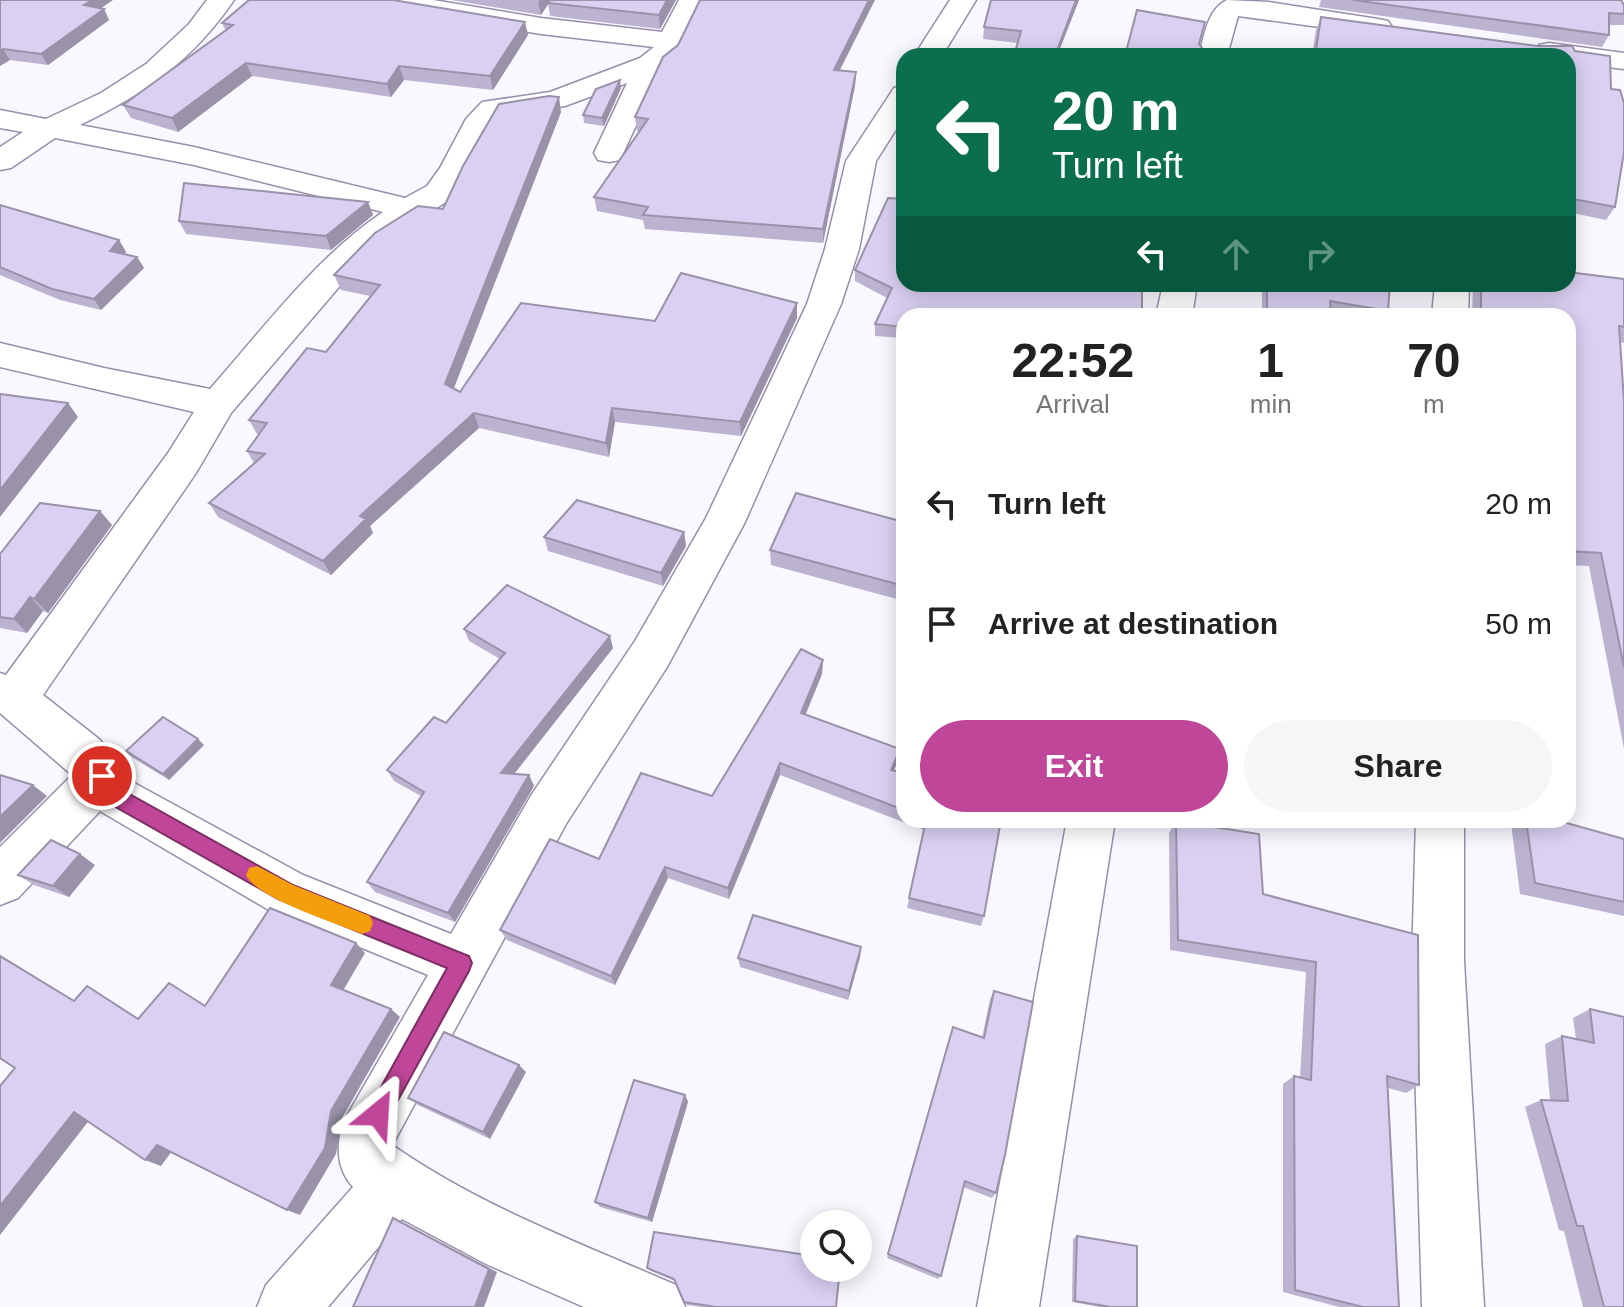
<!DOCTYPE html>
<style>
body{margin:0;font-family:Arial,sans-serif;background:#f6f6f6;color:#222;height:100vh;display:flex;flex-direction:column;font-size:30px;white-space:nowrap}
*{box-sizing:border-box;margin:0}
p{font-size:26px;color:#767676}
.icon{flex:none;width:44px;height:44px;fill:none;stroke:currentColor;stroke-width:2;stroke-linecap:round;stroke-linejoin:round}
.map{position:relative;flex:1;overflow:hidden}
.drawer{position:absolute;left:896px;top:308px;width:680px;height:520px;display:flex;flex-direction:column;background:#fff;border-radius:24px;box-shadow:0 4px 20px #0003}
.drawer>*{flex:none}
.top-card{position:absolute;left:896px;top:48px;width:680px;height:244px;border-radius:24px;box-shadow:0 4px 20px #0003;background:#0b6e4f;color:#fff;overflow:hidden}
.tools{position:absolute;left:800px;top:1210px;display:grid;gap:16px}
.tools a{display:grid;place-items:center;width:72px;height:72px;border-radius:50%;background:#fff;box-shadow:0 4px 20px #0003;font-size:40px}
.pin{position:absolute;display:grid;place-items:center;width:68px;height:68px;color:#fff;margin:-34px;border:4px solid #fff;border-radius:50%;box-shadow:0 2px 8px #0007}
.me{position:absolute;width:88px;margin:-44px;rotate:27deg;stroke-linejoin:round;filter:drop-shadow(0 0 6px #0008)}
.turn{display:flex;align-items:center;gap:28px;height:168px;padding:0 24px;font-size:36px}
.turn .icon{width:104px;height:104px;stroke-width:2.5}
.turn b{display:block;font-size:56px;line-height:68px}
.lanes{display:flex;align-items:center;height:76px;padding:0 24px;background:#0003;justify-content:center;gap:40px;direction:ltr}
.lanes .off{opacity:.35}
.eta{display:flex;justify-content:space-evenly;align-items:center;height:136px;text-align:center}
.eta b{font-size:48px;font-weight:800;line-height:56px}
.cta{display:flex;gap:16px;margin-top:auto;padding:16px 24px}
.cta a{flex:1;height:92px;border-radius:48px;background:#c04699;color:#fff;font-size:32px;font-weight:800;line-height:92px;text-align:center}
.cta a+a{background:#f6f6f6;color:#222}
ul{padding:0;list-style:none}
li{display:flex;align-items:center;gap:24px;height:120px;padding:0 24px}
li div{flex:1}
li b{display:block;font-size:30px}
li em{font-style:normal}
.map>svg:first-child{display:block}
</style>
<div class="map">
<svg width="1624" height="1307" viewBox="0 0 1624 1307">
<rect width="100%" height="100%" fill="#faf8ff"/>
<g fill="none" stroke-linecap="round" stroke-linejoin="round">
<!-- minor casing -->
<g stroke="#978eac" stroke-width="3">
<g id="minor">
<path d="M207 0H234C193 60 146 93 80 125L194 147 405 198 427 186 440 168 466 119 482 102 550 92 640 58 654 47 541 34 384 8 375 6 371 0H433L541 18 662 32 679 0H705L677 57 662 69 620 160 609 162 598 160 594 153 627 83 565 106 501 116 494 123 471 170 449 200 379 245 351 273 231 413 196 473 43 695 99 739 136 784 303 875 451 934 532 794 635 641 706 518 807 304 825 249 846 161 894 88 904 85V117L876 161 859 249 841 304 745 522 667 667 566 824 394 1142 395 1147C482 1207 580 1243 676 1285L685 1307H584L486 1264 402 1219 328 1307H257L266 1285 353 1187C335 1168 336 1141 345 1119L428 975 267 909 100 811 18 898 0 905V847L72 775 0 713V673L6 675 168 453 194 412 0 367V343L104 368 210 389C264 328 315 258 383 212L194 165 55 138 11 168 0 170V147L23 132 0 128V110L46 119 101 93 146 64 189 24Z"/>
<polygon points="950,0 976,0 942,56 914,56"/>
<path d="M1227 0 1269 2 1378 19 1388 21 1392 27 1388 33 1378 35 1238 16 1227 56H1199C1204 37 1207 9 1227 0Z"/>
<polygon points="1549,43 1624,53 1624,69 1568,62 1568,56 1538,56 1535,51 1539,45"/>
<polygon points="1163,284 1197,284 1192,316 1156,316"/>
<polygon points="1435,284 1469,284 1468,316 1432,316"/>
<polygon points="1067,820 1115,820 1039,1307 977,1307"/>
<polygon points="1416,820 1464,820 1464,961 1484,1307 1422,1307 1412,961"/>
</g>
</g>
<!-- minor -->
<use href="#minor" fill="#fff" fill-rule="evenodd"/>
</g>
<!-- wall -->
<g fill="#bbb3d0">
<polygon points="0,0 101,9 104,9 109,20 48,65 10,60 0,66"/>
<polygon points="451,0 676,0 660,29 550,16 548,4 541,15"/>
<polygon points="991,0 1079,0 1057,56 1018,43 983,39 984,27"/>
<polygon points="1321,0 1621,0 1624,5 1624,25 1609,25 1609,35 1602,47 1319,7"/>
<polygon points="1321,17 1537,46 1572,46 1575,51 1610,56 1611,89 1620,90 1624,103 1624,152 1615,207 1606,220 1568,212 1568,56 1312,56 1316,30"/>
<polygon points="222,23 528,35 493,90 404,80 391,97 252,76 178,132 131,118 123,105 226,31"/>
<polygon points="678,45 840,71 856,72 855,86 823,243 645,229 643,220 597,211 594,197 640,131 637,131 635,117"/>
<polygon points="621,88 604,126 584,123 583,115"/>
<polygon points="561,112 454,388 460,392 655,321 797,303 797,318 741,436 615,422 609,457 479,428 370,526 373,533 331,575 218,517 209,503 254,463 247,451 259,434 257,434 249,420 326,352 370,296 341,290 334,275 443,209"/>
<polygon points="888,198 904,316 904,338 875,336 875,324 887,298 855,281 855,270"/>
<polygon points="368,202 373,215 331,250 186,234 179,221"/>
<polygon points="0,205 119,240 126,252 124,254 137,257 144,268 101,310 60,300 0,275"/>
<polygon points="1624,279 1624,343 1620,342 1624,401 1624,749 1589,566 1568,565 1568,316 1472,316 1473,284 1568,284"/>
<polygon points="1262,284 1390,284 1388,311 1386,316 1338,316 1331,315 1331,316 1262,316"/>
<polygon points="100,511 112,525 48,613 43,611 27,633 0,628 0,554"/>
<polygon points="904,522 904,601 771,565 770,550"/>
<polygon points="684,532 686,546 663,586 548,551 544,537"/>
<polygon points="464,629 613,648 514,774 529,775 534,786 455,922 375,892 367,882 421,796 394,781 387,770 446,723 500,659 469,641"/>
<polygon points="823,660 822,674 806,714 900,749 898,761 894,770 904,773 904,820 1001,820 984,916 981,926 907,908 924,830 780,775 729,899 668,878 615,985 507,940 500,930 599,859 712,796"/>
<polygon points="204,745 169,780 133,758 126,751"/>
<polygon points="1515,820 1556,820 1624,839 1624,916 1520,894 1511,823"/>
<polygon points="1176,821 1263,894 1419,1085 1406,1093 1388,1088 1399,1307 1339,1307 1283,1292 1283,1084 1294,1076 1300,1078 1306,972 1170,950 1169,833"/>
<polygon points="95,865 69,897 34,885 18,875"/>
<polygon points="861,947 860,957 848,1000 740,967 738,958"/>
<polygon points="994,991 996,1193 992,1198 963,1187 941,1276 938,1279 887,1258 953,1027 982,1038 990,999"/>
<polygon points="1590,1009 1624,1307 1583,1307 1564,1231 1559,1230 1525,1107 1541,1100 1550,1100 1545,1044 1562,1036 1576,1039 1573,1018"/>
<polygon points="526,1072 490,1139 418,1105 408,1098"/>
<polygon points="685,1095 688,1102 652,1222 600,1207 595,1202"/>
<polygon points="1077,1236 1137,1307 1100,1307 1072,1302 1073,1239"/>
<polygon points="647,1268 836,1307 702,1307 687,1305 684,1302 675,1281 651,1271"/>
</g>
<!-- shaded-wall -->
<g fill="#9992a9">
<polygon points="92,0 113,0 90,16 84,5"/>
<polygon points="540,0 551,0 541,15 538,2"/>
<polygon points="667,0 676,0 660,29 659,15"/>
<polygon points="869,0 875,0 833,84 834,70"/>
<polygon points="1076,0 1079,0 1057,56 1055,56"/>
<polygon points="104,9 109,20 48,65 41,54"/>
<polygon points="525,22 528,35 493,90 490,76"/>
<polygon points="3,49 10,60 0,66 0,51"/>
<polygon points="246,63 252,76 178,132 172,118"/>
<polygon points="399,66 404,80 391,97 387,84"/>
<polygon points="856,72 855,86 823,243 823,229"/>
<polygon points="620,80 621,88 604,126 602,118"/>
<polygon points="559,97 561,112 450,398 445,384"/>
<polygon points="368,202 373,215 331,250 326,236"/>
<polygon points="119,240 126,252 117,262 110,251"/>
<polygon points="137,257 144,268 101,310 94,299"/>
<polygon points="797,303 797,318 741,436 740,422"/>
<polygon points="68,403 78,417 0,517 0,490"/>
<polygon points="612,408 615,422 609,457 606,443"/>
<polygon points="474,413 479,428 370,526 373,533 331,575 323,561 360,516"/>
<polygon points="100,511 112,525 48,613 34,599"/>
<polygon points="684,532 686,546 663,586 661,573"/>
<polygon points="30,597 43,611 27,633 14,619"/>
<polygon points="610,636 613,648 507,783 501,773"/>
<polygon points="823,660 822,674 801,725 801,713"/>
<polygon points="198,739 204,745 169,780 163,774"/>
<polygon points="900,749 898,761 889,782 891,770"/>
<polygon points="780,763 780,775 729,899 728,888"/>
<polygon points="529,775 534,786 455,922 448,913"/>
<polygon points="33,785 47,796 0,843 0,817"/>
<polygon points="80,854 95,865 69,897 53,886"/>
<polygon points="665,867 668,878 615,985 611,976"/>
<polygon points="356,943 365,953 341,994 331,985"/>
<polygon points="861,947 860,957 848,1000 849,991"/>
<polygon points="391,1009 400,1017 342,1118 336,1154 300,1215 287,1210 331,1111"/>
<polygon points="519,1065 526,1072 490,1139 483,1132"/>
<polygon points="685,1095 688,1102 652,1222 648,1218"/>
<polygon points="74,1112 91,1118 0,1235 0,1206"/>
<polygon points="157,1145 172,1151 161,1166 145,1160"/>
<polygon points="393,1218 497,1272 484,1307 475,1307"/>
</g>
<!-- building -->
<g fill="#dad0f2" stroke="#9992a9" stroke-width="2">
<polygon points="0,0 92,0 84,5 104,9 41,54 3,49 0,51"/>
<polygon points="249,0 393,0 525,22 490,76 399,66 387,84 246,63 172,118 123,105 233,25 222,23"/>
<polygon points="550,0 667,0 659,15 548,3"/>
<polygon points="700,0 869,0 834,70 856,72 823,229 643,215 648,207 594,197 648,119 635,117 663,57 678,45"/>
<polygon points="991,0 1076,0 1055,56 1014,56 1021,31 984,27"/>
<polygon points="1353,0 1621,0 1624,5 1624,14 1609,13 1609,35"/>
<polygon points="1137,10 1205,22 1199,44 1202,48 1199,56 1125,56"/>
<polygon points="1321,17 1537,46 1572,46 1575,51 1610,56 1611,89 1620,90 1624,103 1624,152 1615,207 1568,198 1568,56 1315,56"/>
<polygon points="620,80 602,118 583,115 596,89"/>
<polygon points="549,96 559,97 445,384 460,392 521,303 655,321 681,273 797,303 740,422 612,408 606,443 474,413 360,516 366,519 323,561 209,503 265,454 247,451 267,423 249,420 307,348 326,352 380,285 334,275 375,233 418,206 443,209 463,166 499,104"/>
<polygon points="184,183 368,202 326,236 179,221"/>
<polygon points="888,198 904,199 904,284 1142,284 1142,316 904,316 904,327 875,324 892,288 855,270"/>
<polygon points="0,205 119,240 110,251 137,257 94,299 52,289 0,267"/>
<polygon points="1568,272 1624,279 1624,327 1619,326 1624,401 1624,667 1601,553 1568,551 1568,316 1501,316 1481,312 1481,284 1568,284"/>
<polygon points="1267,284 1390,284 1388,311 1330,301 1331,316 1267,316"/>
<polygon points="0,394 68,403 0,490"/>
<polygon points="796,493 904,522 904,586 770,550"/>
<polygon points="577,500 684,532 661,573 544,537"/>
<polygon points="40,503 100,511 34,599 30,597 14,619 0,617 0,554"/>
<polygon points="507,585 610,636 501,773 529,775 448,913 367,882 424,792 387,770 434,717 446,723 505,653 464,629"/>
<polygon points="801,649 823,660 801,713 900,749 891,770 904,773 904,810 780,763 728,888 665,867 611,976 500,930 550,839 599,859 641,773 712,796"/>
<polygon points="163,717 198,739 163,774 126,751"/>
<polygon points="0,775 33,785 0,817"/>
<polygon points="926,820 1001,820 984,916 909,898"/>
<polygon points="1526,820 1556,820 1624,839 1624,902 1535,883"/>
<polygon points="1176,821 1259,834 1263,894 1418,935 1419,1085 1387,1076 1399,1307 1363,1307 1295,1290 1294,1076 1311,1080 1316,962 1178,940"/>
<polygon points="51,840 80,854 53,886 18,875"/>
<polygon points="270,908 356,943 331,985 391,1009 331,1111 325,1148 287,1210 157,1145 145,1160 74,1112 0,1206 0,1086 15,1068 0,1058 0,956 74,1001 87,986 138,1019 169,983 205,1006"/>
<polygon points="753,915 861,947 849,991 738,958"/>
<polygon points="994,991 1033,1002 1005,1155 996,1193 965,1181 941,1276 888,1254 953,1027 984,1038"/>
<polygon points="1590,1009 1624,1017 1624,1307 1604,1307 1583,1226 1577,1226 1541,1100 1568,1101 1562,1036 1594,1043"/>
<polygon points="444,1032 519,1065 483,1132 408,1098"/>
<polygon points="634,1080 685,1095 648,1218 595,1202"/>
<polygon points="393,1218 489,1269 475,1307 353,1307"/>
<polygon points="654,1232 814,1256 814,1268 840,1268 836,1307 716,1307 684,1302 674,1279 647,1268"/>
<polygon points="1077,1236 1137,1246 1137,1307 1111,1307 1075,1301"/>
</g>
<!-- route -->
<polygon fill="#c04699" stroke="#7d2e63" stroke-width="2" points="102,767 109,770 126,792 293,885 469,956 472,963 469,971 386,1122 378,1126 370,1122 366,1114 447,968 278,899 112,805 92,776 95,770"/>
<!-- slow -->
<path fill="#f59e0b" d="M257 866 293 885 370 916 373 923 370 931 362 934C337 923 257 899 246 875L249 868Z"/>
</svg>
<div class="tools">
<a><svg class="icon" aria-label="search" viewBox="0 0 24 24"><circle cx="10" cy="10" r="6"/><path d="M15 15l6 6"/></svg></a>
</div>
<div class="pin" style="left:102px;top:776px;background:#d93025"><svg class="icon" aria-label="arrive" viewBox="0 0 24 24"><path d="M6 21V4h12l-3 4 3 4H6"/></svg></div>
<svg class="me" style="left:378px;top:1114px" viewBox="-20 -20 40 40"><path d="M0-17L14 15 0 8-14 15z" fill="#c04699" stroke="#fff" stroke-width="4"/></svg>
<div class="top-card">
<div class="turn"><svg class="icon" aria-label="left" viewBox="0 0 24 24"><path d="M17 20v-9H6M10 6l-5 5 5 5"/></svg><div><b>20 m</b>Turn left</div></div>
<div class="lanes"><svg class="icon" aria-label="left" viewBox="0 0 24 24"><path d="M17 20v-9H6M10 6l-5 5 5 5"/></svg><svg class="icon off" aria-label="ahead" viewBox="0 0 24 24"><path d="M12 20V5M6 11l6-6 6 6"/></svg><svg class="icon off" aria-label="right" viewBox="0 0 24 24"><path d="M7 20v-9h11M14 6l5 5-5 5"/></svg></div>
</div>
<section class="drawer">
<div class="eta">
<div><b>22:52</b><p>Arrival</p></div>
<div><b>1</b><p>min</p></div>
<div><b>70</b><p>m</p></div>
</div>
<ul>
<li><svg class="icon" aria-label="left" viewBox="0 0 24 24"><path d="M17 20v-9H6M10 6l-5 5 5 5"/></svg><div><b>Turn left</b></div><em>20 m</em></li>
<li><svg class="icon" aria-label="arrive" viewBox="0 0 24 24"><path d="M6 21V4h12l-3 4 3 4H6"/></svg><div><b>Arrive at destination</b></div><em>50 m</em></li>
</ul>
<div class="cta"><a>Exit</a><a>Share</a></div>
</section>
</div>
